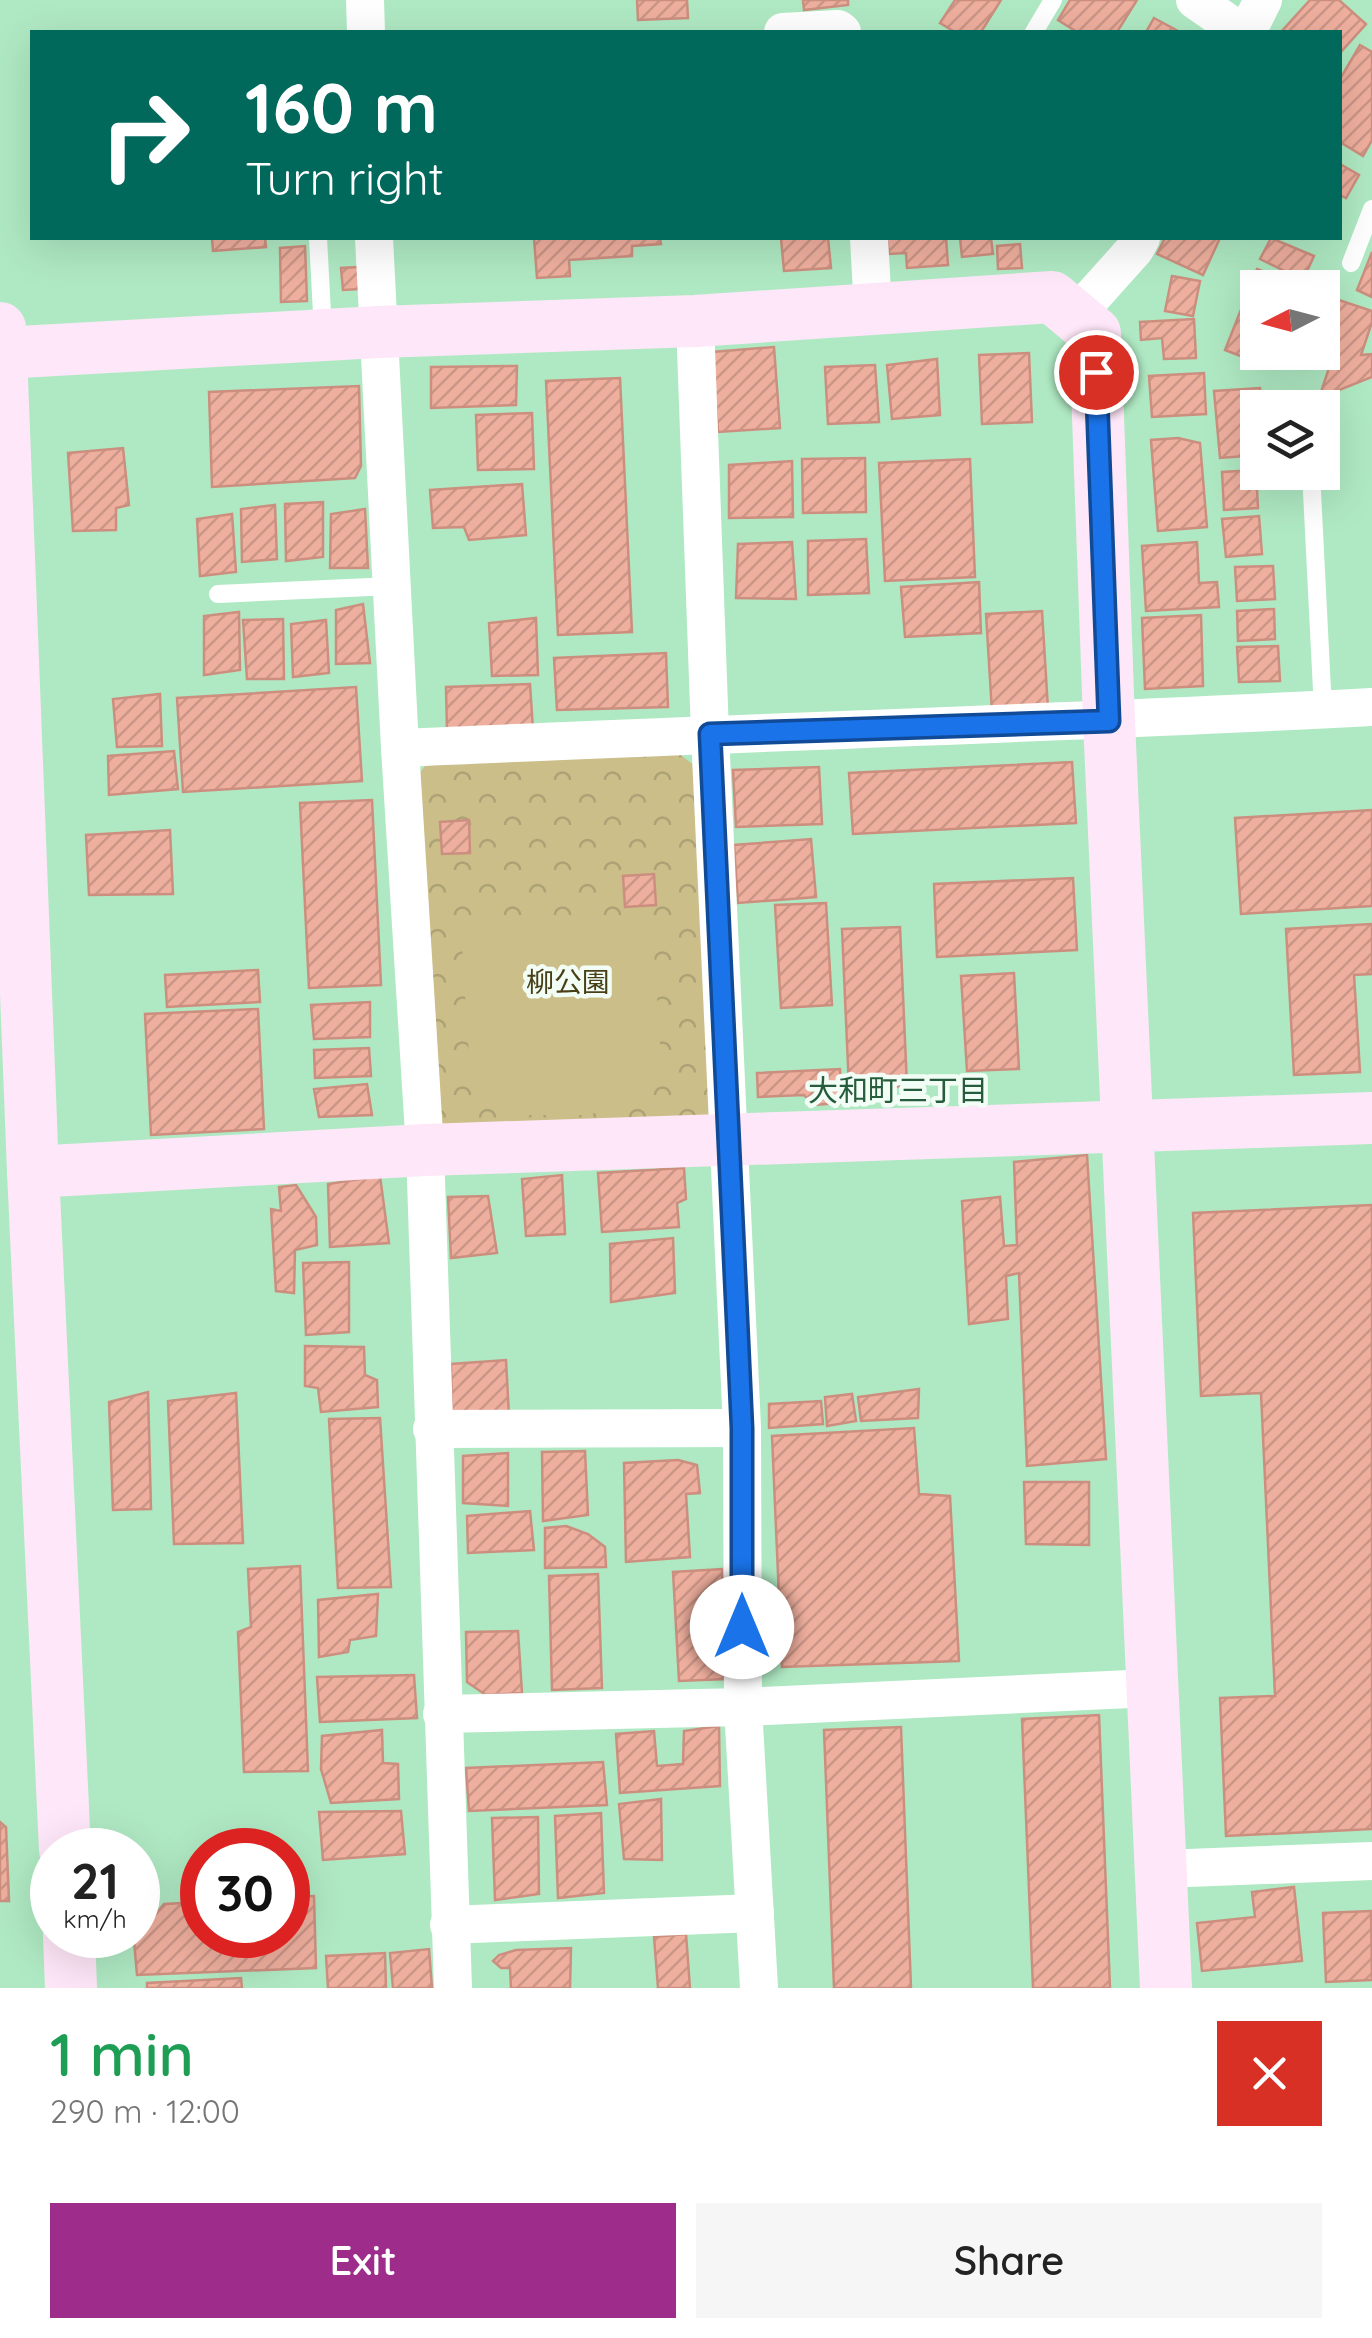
<!DOCTYPE html>
<meta charset="utf-8">
<style>
body{margin:0;font-family:Quicksand,"Noto Sans JP",sans-serif;background:#f6f6f6;color:#222;height:100vh;display:flex;flex-direction:column;font-size:38px;white-space:nowrap}
*{box-sizing:border-box;margin:0}
p{font-size:32px;color:#767676}
.icon{flex:none;width:55px;height:55px;fill:none;stroke:currentColor;stroke-width:2;stroke-linecap:round;stroke-linejoin:round}
.map{position:relative;height:1988px;overflow:hidden}
.details{display:flex;flex-direction:column;background:#fff;flex:1}
.details>*{flex:none}
.banner{position:absolute;left:30px;top:30px;width:1312px;height:210px;border-radius:0px;box-shadow:0 10px 40px #0002;background:#00695c;color:#fff;overflow:hidden}
.needle{width:65px;rotate:264deg}
.tools{position:absolute;left:1240px;top:270px;display:grid;gap:20px}
.tools a{display:grid;place-items:center;width:100px;height:100px;border-radius:0px;background:#fff;box-shadow:0 10px 40px #0002;font-size:50px}
.speed{position:absolute;left:30px;top:1828px;display:flex;gap:20px;font-size:50px;font-weight:700;text-align:center}
.speed>*{display:grid;place-content:center;width:130px;height:130px;border-radius:50%;background:#fff;box-shadow:0 10px 40px #0002;line-height:1}
.speed small{font-size:25px;font-weight:400}
.speed .limit{border:15px solid #d22;background:#fff;color:#111}
.pin{position:absolute;display:grid;place-items:center;width:85px;height:85px;color:#fff;margin:-42px;border:5px solid #fff;border-radius:50%;box-shadow:0 2px 10px #0007}
.me{position:absolute;width:110px;margin:-55px;rotate:0deg;stroke-linejoin:round;filter:drop-shadow(0 0 8px #0008)}
.turn{display:flex;align-items:center;gap:35px;height:210px;padding:0 50px;font-size:45px}
.turn .icon{width:130px;height:130px;stroke-width:2.5}
.turn b{display:block;font-size:70px;line-height:85px}
.round{display:grid;place-items:center;flex:none;width:105px;height:105px;border-radius:0px;background:#f6f6f6}
.headline{display:flex;align-items:center;justify-content:space-between;height:170px;padding:0 50px}
h1{font-size:60px;font-weight:600;line-height:75px;color:#1e9e55}
.primary-button{display:flex;gap:20px;margin-top:auto;padding:20px 50px}
.primary-button a{flex:1;height:115px;border-radius:0px;background:#9d2c8a;color:#fff;font-size:40px;font-weight:600;line-height:115px;text-align:center}
.primary-button a+a{background:#f6f6f6;color:#222}
.map>svg:first-child{display:block}
</style>
<div class="map">
<svg width="1372" height="1988" viewBox="0 0 1372 1988">
<defs>
<pattern id="forest-crowns" width="20" height="18" patternUnits="userSpaceOnUse" patternTransform="scale(2.5)"><rect width="20" height="18" fill="#cbbe89"/><path d="M2 6a3 3 0 1 1 6 0M12 15a3 3 0 1 1 6 0" fill="none" stroke="#ada275"/></pattern>
<pattern id="building-hatch" width="6" height="6" patternUnits="userSpaceOnUse" patternTransform="scale(2.5)"><rect width="6" height="6" fill="#efaf9e"/><path d="M-1 1l2-2M0 6l6-6M5 7l2-2" fill="none" stroke="#cb9687"/></pattern>
</defs>
<rect width="100%" height="100%" fill="#afe9c3"/>
<!-- forest -->
<polygon fill="url(#forest-crowns)" points="677,752 695,766 717,1102 704,1124 434,1125 414,781 429,760"/>
<!-- garden -->
<polygon fill="#cbbe89" points="652,915 662,1077 591,1115 528,1115 470,1071 461,928"/>
<!-- building -->
<g fill="url(#building-hatch)" stroke="#cc8f7f" stroke-width="2.5">
<polygon points="637,0 687,0 688,18 638,20"/>
<polygon points="803,0 848,0 848,5 804,10"/>
<polygon points="955,0 1001,0 981,32 955,32 940,23"/>
<polygon points="1070,0 1137,0 1117,32 1077,32 1058,20"/>
<polygon points="1310,0 1339,0 1366,24 1340,53 1340,32 1281,32"/>
<polygon points="1154,18 1180,32 1146,32"/>
<polygon points="1360,45 1372,52 1372,140 1363,156 1340,142 1340,79"/>
<polygon points="1340,164 1359,175 1346,198 1340,195"/>
<polygon points="212,238 265,238 266,247 213,251"/>
<polygon points="534,238 660,238 661,244 632,246 632,256 569,260 570,276 537,278"/>
<polygon points="781,238 828,238 831,268 784,271"/>
<polygon points="887,238 946,238 948,265 907,268 906,253 889,254"/>
<polygon points="960,238 991,238 993,254 962,257"/>
<polygon points="1165,238 1220,238 1203,275 1157,254"/>
<polygon points="1271,238 1314,256 1303,280 1260,259"/>
<polygon points="1020,244 1022,268 998,269 997,246"/>
<polygon points="305,246 307,301 281,302 280,248"/>
<polygon points="1372,252 1372,297 1357,290"/>
<polygon points="358,267 360,289 343,290 341,268"/>
<polygon points="1257,269 1298,285 1258,288 1258,352 1271,352 1266,366 1225,350"/>
<polygon points="1172,276 1200,281 1193,316 1165,311"/>
<polygon points="1327,296 1372,311 1372,322 1361,355 1372,354 1372,377 1319,398 1332,359 1313,352 1322,352 1322,310"/>
<polygon points="1194,319 1196,358 1164,359 1162,338 1141,340 1140,322"/>
<polygon points="774,347 780,428 718,432 712,352"/>
<polygon points="1029,353 1032,422 982,424 979,355"/>
<polygon points="937,359 940,415 892,419 887,365"/>
<polygon points="875,365 879,422 828,424 825,367"/>
<polygon points="517,366 516,405 431,408 431,367"/>
<polygon points="1204,373 1206,414 1152,417 1149,376"/>
<polygon points="620,378 632,632 558,635 546,381"/>
<polygon points="359,386 361,466 355,478 212,487 209,392"/>
<polygon points="1260,388 1258,455 1220,458 1214,391"/>
<polygon points="532,413 534,469 478,470 476,415"/>
<polygon points="1178,438 1200,443 1207,527 1158,531 1151,440"/>
<polygon points="123,448 129,505 116,508 116,530 73,531 68,453"/>
<polygon points="865,458 866,512 803,513 802,459"/>
<polygon points="970,459 975,577 885,581 879,463"/>
<polygon points="792,461 793,517 729,518 729,465"/>
<polygon points="1256,470 1258,508 1224,510 1222,472"/>
<polygon points="522,484 526,535 469,540 464,527 433,528 430,490"/>
<polygon points="323,502 323,557 286,561 285,504"/>
<polygon points="275,505 277,559 242,562 241,509"/>
<polygon points="365,509 368,568 330,568 331,514"/>
<polygon points="232,514 236,572 200,576 197,519"/>
<polygon points="1259,516 1262,554 1226,557 1222,519"/>
<polygon points="866,539 869,593 808,595 808,541"/>
<polygon points="792,542 796,599 736,598 738,544"/>
<polygon points="1197,542 1199,583 1217,582 1219,607 1146,611 1142,546"/>
<polygon points="1273,566 1275,599 1237,601 1235,567"/>
<polygon points="979,582 981,633 905,637 901,587"/>
<polygon points="363,604 370,663 336,664 336,610"/>
<polygon points="1274,609 1275,639 1238,641 1237,611"/>
<polygon points="1042,611 1048,709 992,712 986,614"/>
<polygon points="239,612 240,670 204,675 204,616"/>
<polygon points="1201,615 1203,686 1145,689 1142,618"/>
<polygon points="536,618 538,675 492,676 489,623"/>
<polygon points="283,619 284,679 247,679 243,620"/>
<polygon points="326,620 329,673 293,677 291,624"/>
<polygon points="1278,646 1280,681 1239,682 1237,647"/>
<polygon points="666,653 668,707 557,710 554,658"/>
<polygon points="530,684 533,730 447,732 446,687"/>
<polygon points="356,687 362,781 183,792 177,698"/>
<polygon points="160,694 162,746 117,747 113,699"/>
<polygon points="174,751 178,789 109,795 108,756"/>
<polygon points="1072,762 1076,823 853,834 849,773"/>
<polygon points="819,767 822,824 736,827 733,770"/>
<polygon points="372,800 381,985 309,988 300,803"/>
<polygon points="1372,810 1372,906 1241,914 1235,818"/>
<polygon points="469,820 470,853 442,854 440,822"/>
<polygon points="170,830 173,894 89,895 86,835"/>
<polygon points="811,839 816,897 738,903 734,845"/>
<polygon points="654,874 656,905 625,907 623,876"/>
<polygon points="1073,878 1077,950 937,957 934,884"/>
<polygon points="826,903 832,1005 781,1008 775,905"/>
<polygon points="1372,924 1372,974 1354,975 1360,1072 1294,1075 1286,929"/>
<polygon points="900,927 907,1086 849,1089 842,929"/>
<polygon points="258,970 260,1002 167,1007 165,975"/>
<polygon points="1014,973 1019,1069 967,1071 961,976"/>
<polygon points="370,1002 370,1037 314,1039 311,1005"/>
<polygon points="258,1009 264,1129 151,1135 145,1014"/>
<polygon points="369,1048 371,1076 315,1078 314,1050"/>
<polygon points="840,1069 841,1103 813,1105 804,1095 758,1097 757,1073"/>
<polygon points="367,1084 372,1115 319,1117 314,1089"/>
<polygon points="1087,1155 1106,1459 1027,1466 1019,1273 1006,1276 1008,1319 969,1324 962,1201 1000,1197 1004,1246 1017,1245 1014,1162"/>
<polygon points="684,1168 686,1199 677,1203 679,1227 602,1232 598,1173"/>
<polygon points="562,1175 565,1234 526,1236 522,1179"/>
<polygon points="380,1176 389,1243 330,1247 328,1184"/>
<polygon points="296,1185 316,1217 317,1245 295,1250 294,1293 276,1291 271,1209 281,1211 279,1187"/>
<polygon points="488,1196 497,1253 451,1258 448,1197"/>
<polygon points="1372,1205 1372,1829 1226,1836 1220,1698 1275,1696 1261,1393 1201,1396 1193,1213"/>
<polygon points="673,1238 675,1293 611,1302 610,1244"/>
<polygon points="349,1262 349,1332 306,1335 303,1263"/>
<polygon points="305,1346 364,1347 365,1375 377,1380 378,1407 321,1412 318,1388 305,1386"/>
<polygon points="506,1360 509,1416 452,1416 451,1364"/>
<polygon points="919,1389 918,1418 861,1421 858,1397"/>
<polygon points="148,1392 151,1509 113,1510 109,1402"/>
<polygon points="236,1393 243,1543 174,1544 168,1401"/>
<polygon points="852,1394 856,1421 827,1426 825,1397"/>
<polygon points="821,1401 823,1424 769,1428 769,1404"/>
<polygon points="380,1418 391,1587 338,1588 329,1419"/>
<polygon points="914,1428 919,1494 950,1496 959,1661 782,1667 772,1436"/>
<polygon points="585,1451 588,1515 543,1521 542,1452"/>
<polygon points="508,1453 508,1506 463,1503 463,1456"/>
<polygon points="678,1460 697,1465 700,1493 686,1494 690,1557 626,1562 624,1463"/>
<polygon points="1024,1482 1089,1482 1089,1545 1026,1544"/>
<polygon points="530,1511 534,1550 468,1553 467,1516"/>
<polygon points="566,1526 588,1534 605,1547 606,1567 545,1568 545,1528"/>
<polygon points="300,1566 308,1771 244,1772 238,1632 251,1627 248,1569"/>
<polygon points="722,1569 727,1679 679,1681 673,1572"/>
<polygon points="598,1574 602,1688 552,1690 549,1576"/>
<polygon points="378,1594 376,1636 350,1640 348,1652 319,1657 318,1600"/>
<polygon points="518,1631 522,1693 486,1695 467,1682 466,1632"/>
<polygon points="414,1675 417,1718 320,1722 317,1677"/>
<polygon points="1099,1715 1110,1988 1033,1988 1022,1719"/>
<polygon points="719,1726 720,1786 620,1793 616,1734 654,1731 657,1766 683,1764 684,1731"/>
<polygon points="901,1727 911,1988 834,1988 824,1730"/>
<polygon points="382,1730 383,1763 398,1764 399,1799 331,1803 321,1769 322,1736"/>
<polygon points="603,1762 607,1805 469,1811 466,1768"/>
<polygon points="661,1799 662,1860 624,1859 619,1804"/>
<polygon points="401,1811 405,1854 323,1860 319,1812"/>
<polygon points="601,1813 604,1893 558,1898 555,1816"/>
<polygon points="538,1817 539,1894 495,1900 492,1818"/>
<polygon points="0,1822 6,1827 9,1901 0,1901"/>
<polygon points="1294,1887 1302,1961 1202,1971 1197,1923 1255,1917 1252,1892"/>
<polygon points="314,1896 316,1968 137,1975 134,1941 164,1904 202,1902 202,1935 288,1935 288,1897"/>
<polygon points="1371,1911 1372,1980 1326,1982 1323,1913"/>
<polygon points="686,1934 690,1988 658,1988 654,1937"/>
<polygon points="571,1948 570,1988 511,1988 510,1968 501,1968 493,1961 499,1955 516,1950"/>
<polygon points="429,1949 432,1988 393,1988 390,1953"/>
<polygon points="385,1953 386,1988 328,1988 326,1956"/>
<polygon points="241,1978 242,1988 147,1988 147,1983"/>
</g>
<g fill="none" stroke-linecap="round" stroke-linejoin="round">
<!-- lane -->
<g stroke="#fff" stroke-width="18">
<polyline points="1034,32 1053,0"/>
<polyline points="318,238 323,332"/>
<polyline points="1351,263 1372,209"/>
<polyline points="1311,472 1323,710"/>
<polyline points="218,594 392,586"/>
</g>
<!-- street -->
<g stroke="#fff" stroke-width="38">
<polyline points="365,0 366,32"/>
<polyline points="1195,0 1241,32"/>
<polyline points="783,32 838,29 842,32"/>
<polyline points="1247,32 1263,0"/>
<polyline points="374,238 400,748 425,1150 453,1988"/>
<polyline points="869,238 873,310"/>
<polyline points="1075,316 1135,249 1141,238"/>
<polyline points="695,321 710,734 742,1428 743,1707 759,1988"/>
<path d="M400 748C724 733 1048 724 1372 707"/>
<polyline points="432,1429 742,1428"/>
<polyline points="442,1714 743,1707 1152,1688"/>
<polyline points="1162,1869 1372,1861"/>
<polyline points="449,1925 755,1913"/>
</g>
<!-- secondary -->
<g stroke="#fee7f8" stroke-width="52">
<polyline points="0,328 33,1172 65,1850"/>
<polyline points="2,353 378,332 695,321 1052,297 1095,333 1109,721 1166,1988"/>
<polyline points="33,1172 425,1150 1372,1118"/>
<polyline points="69,1935 71,1988"/>
</g>
</g>
<g fill="none" stroke-linecap="round" stroke-linejoin="round">
<!-- route casing -->
<g stroke="#114b97" stroke-width="25">
<polyline id="route" points="742,1627 742,1428 710,734 1109,721 1096,372"/>
</g>
<!-- route -->
<use href="#route" stroke="#1a73e8" stroke-width="18"/>
</g>
<g text-anchor="middle" stroke-width="9" stroke-linejoin="round" paint-order="stroke">
<!-- park labels -->
<g font-size="28" fill="#493f17" stroke="#f2fdf5">
<text x="568" y="992">柳公園</text>
</g>
<!-- neighbourhood labels -->
<g font-size="30" fill="#265c3c" stroke="#f2fdf5">
<text x="898" y="1101">大和町三丁目</text>
</g>
</g>
</svg>
<div class="tools">
<a><svg class="needle" viewBox="-14 -14 28 28"><path d="M0-13l5 13h-10z" fill="#e53935"/><path d="M0 13l5-13h-10z" fill="#767676"/></svg></a>
<a><svg class="icon" aria-label="layers" viewBox="0 0 24 24"><path d="M12 4l9 5-9 5-9-5zM3 14l9 5 9-5"/></svg></a>
</div>
<div class="speed"><div>21<small>km/h</small></div><div class="limit">30</div></div>
<div class="pin" style="left:1096px;top:372px;background:#d93025"><svg class="icon" aria-label="arrive" viewBox="0 0 24 24"><path d="M6 21V4h12l-3 4 3 4H6"/></svg></div>
<svg class="me" style="left:742px;top:1627px" viewBox="-20 -20 40 40"><circle r="19" fill="#fff"/><path d="M0-13L10 11 0 6-10 11z" fill="#1a73e8"/></svg>
<div class="banner">
<div class="turn"><svg class="icon" aria-label="right" viewBox="0 0 24 24"><path d="M7 20v-9h11M14 6l5 5-5 5"/></svg><div><b>160 m</b>Turn right</div></div>
</div>
</div>
<section class="details">
<div class="headline"><div><h1>1 min</h1><p>290 m · 12:00</p></div><a class="round" style="background:#d93025;color:#fff"><svg class="icon" aria-label="close" viewBox="0 0 24 24"><path d="M6 6l12 12M18 6L6 18"/></svg></a></div>
<div class="primary-button"><a>Exit</a><a>Share</a></div>
</section>
